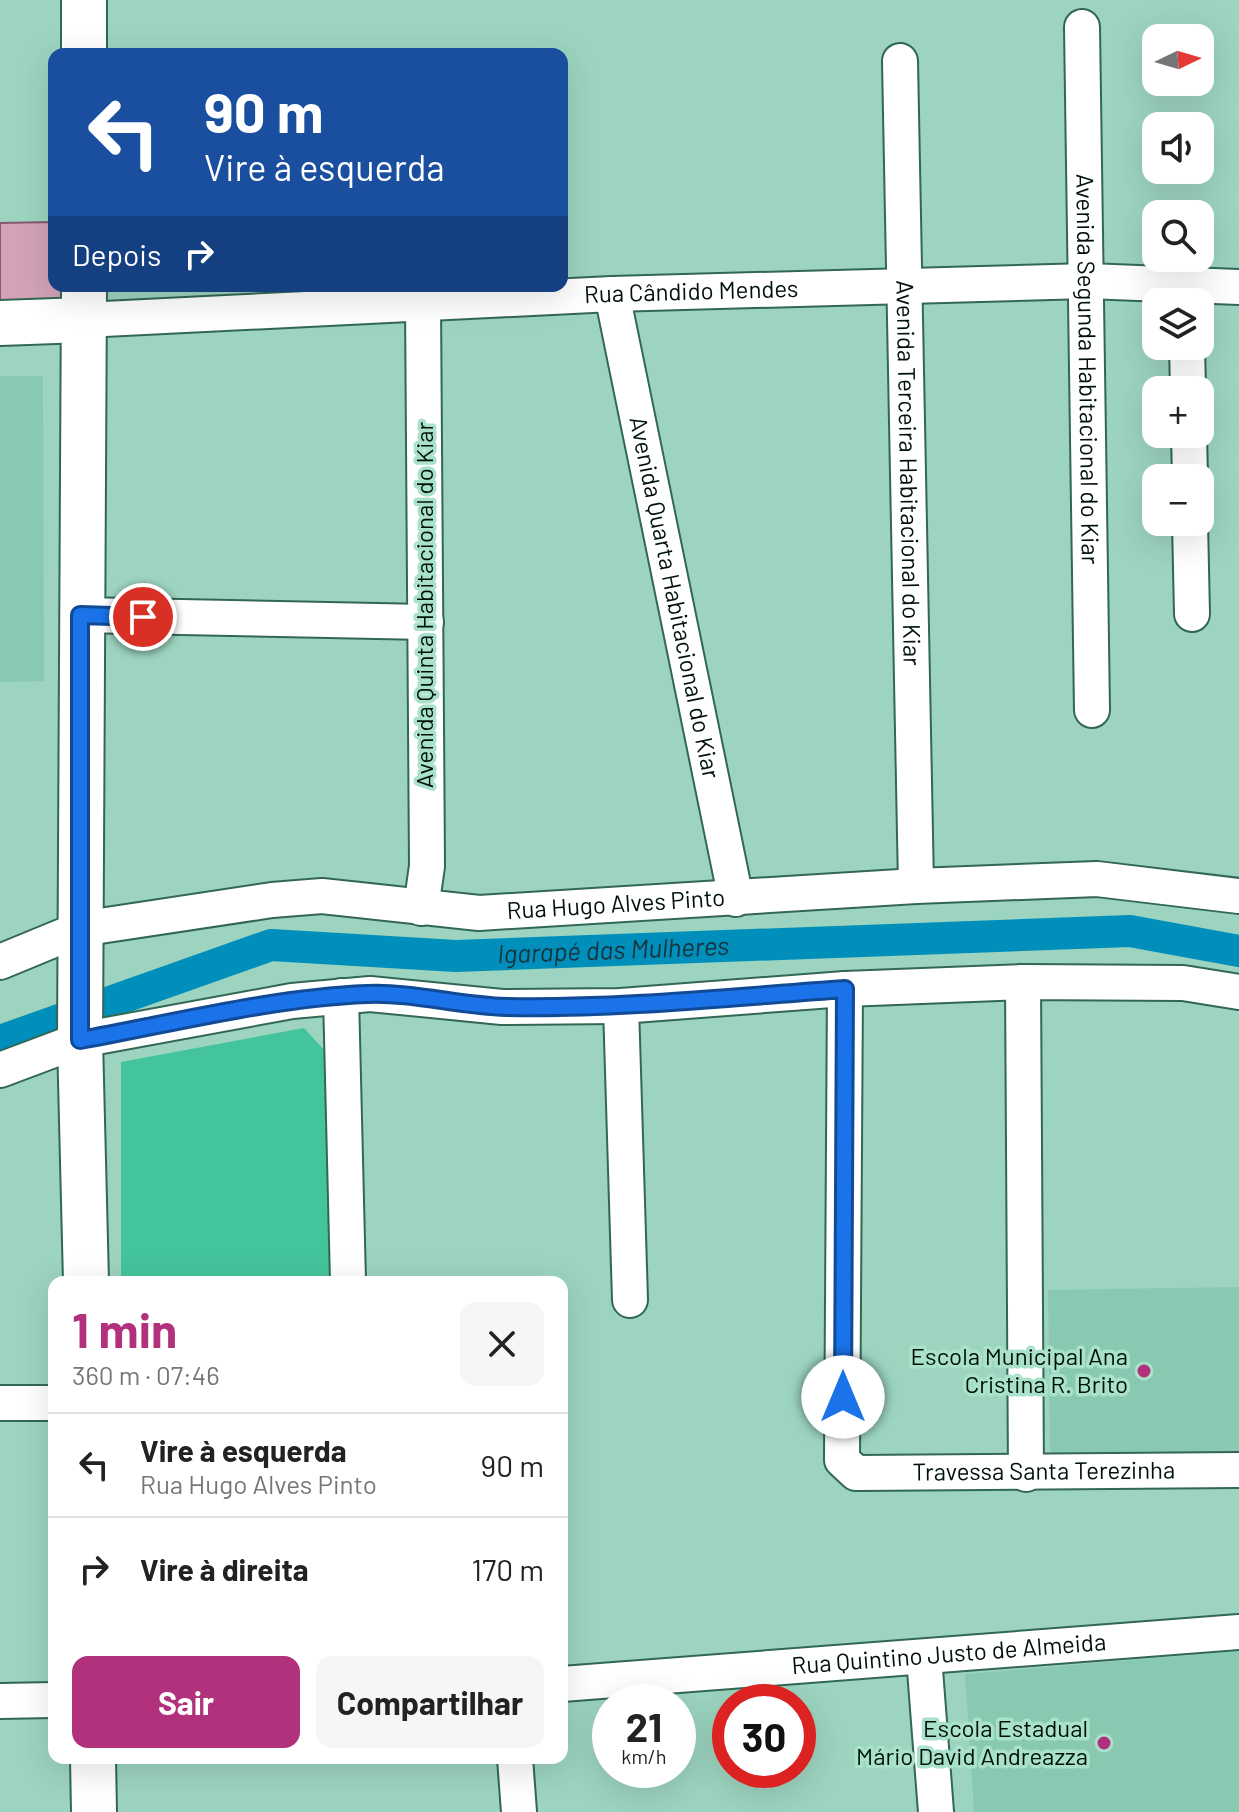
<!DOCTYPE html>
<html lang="pt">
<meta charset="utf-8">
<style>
body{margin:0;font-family:Barlow,sans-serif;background:#f6f6f6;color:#222;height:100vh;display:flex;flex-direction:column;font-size:30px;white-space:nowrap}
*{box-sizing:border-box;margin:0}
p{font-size:26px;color:#767676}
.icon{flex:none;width:44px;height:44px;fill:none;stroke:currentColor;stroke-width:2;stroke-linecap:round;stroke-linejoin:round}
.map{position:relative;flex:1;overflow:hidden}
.side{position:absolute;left:48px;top:1276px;width:520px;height:488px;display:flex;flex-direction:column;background:#fff;border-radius:16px;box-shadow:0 8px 32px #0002}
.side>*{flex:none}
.banner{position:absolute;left:48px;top:48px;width:520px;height:244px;border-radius:16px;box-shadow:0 8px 32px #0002;background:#1a4fa0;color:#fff;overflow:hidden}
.needle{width:52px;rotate:85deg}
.tools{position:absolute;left:1142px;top:24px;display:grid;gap:16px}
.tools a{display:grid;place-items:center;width:72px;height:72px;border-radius:16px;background:#fff;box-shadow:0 8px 32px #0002;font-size:40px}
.speed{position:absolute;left:592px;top:1684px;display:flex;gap:16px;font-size:40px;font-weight:700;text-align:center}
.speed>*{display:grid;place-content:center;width:104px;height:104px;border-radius:50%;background:#fff;box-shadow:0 8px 32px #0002;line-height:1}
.speed small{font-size:20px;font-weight:400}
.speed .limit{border:12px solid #d22;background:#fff;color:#111}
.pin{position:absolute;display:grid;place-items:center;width:68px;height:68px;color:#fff;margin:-34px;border:4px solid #fff;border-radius:50%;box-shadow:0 2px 8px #0007}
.me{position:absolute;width:88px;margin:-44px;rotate:0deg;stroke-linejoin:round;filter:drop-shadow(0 0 6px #0008)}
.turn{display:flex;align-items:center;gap:28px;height:168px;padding:0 24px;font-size:36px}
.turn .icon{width:104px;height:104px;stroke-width:2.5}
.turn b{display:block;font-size:56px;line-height:68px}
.then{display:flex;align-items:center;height:76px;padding:0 24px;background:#0003;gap:16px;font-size:30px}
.round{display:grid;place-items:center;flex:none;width:84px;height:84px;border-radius:16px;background:#f6f6f6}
.head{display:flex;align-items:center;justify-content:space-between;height:136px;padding:0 24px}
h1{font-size:48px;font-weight:700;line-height:60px;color:#b1317c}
.cta{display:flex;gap:16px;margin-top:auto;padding:16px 24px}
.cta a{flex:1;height:92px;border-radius:16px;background:#b1317c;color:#fff;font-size:32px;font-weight:700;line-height:92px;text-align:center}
.cta a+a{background:#f6f6f6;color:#222}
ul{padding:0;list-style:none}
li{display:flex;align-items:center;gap:24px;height:104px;padding:0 24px;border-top:2px solid #e0e0e0}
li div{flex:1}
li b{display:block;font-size:30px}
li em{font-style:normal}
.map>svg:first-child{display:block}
</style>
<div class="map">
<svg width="1239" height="1812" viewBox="0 0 1239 1812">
<rect width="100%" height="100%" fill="#9cd4bf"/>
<!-- built -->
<g fill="#89c9b2">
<polygon points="0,376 43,376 44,681 0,682"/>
<polygon points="1239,1287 1239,1452 1050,1456 1048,1290"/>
<polygon points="1239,1651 1239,1812 974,1812 965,1674"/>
</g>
<!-- green -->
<polygon fill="#44c49d" points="304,1028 336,1063 341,1282 121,1282 121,1062"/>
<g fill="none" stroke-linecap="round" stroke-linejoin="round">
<!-- canal -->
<path stroke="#008fbb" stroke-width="32" id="s1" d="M0 1041 271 945 456 956 1130 931 1239 951"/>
</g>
<!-- building -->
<polygon fill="#d3a2b9" stroke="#85596f" stroke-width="2" points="54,222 54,286 61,286 61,301 0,302 0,223"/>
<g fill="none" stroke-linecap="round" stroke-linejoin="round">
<!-- street casing -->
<g stroke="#326755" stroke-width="38">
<g id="street">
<path id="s2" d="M1082 27 1092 710"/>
<path id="s3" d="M900 61 916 886"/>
<path id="s4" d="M612 294 736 899"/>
<path id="s5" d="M84 320 612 294 1088 281 1239 287"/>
<polyline points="1187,346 1188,390"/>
<polyline points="1189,434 1190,478"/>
<polyline points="1190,522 1192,614"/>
<polyline points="80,615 426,622"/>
<polyline points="421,908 427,866 423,302"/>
<path id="s6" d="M0 962 80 929 272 900 322 896 479 913 916 886 1097 879 1239 896"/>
<polyline points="1023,982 1026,1474"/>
<path id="s7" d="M845 989 842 1460 856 1473 1239 1470"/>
<polyline points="341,996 348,1282"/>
<polyline points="621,1006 630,1300"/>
<polyline points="0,1070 80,1040 292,1001 370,994 502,1007 621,1006 845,989 1023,982 1183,983 1239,992"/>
<polyline points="0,1403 54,1403"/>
<polyline points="924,1657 936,1812"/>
<path id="s8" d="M562 1684 1239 1632"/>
<polyline points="0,1701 54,1700"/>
<polyline points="515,1758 519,1812"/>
</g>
</g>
<!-- secondary casing -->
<g stroke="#326755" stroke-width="48">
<g id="secondary">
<polyline points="84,54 84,0"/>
<polyline points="84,286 80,1040 86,1282"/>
<polyline points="0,323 84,320"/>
<polyline points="93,1758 94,1812"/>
</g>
</g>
<!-- street -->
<use href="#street" stroke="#fff" stroke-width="34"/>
<!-- secondary -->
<use href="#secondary" stroke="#fff" stroke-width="44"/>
</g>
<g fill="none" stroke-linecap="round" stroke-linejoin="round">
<!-- route casing -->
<g stroke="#114b97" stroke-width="20">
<path id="route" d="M143 617 80 615V1040C174 1023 271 998 367 994 413 992 460 1006 506 1007 619 1009 732 997 845 989L843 1397"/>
</g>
<!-- route -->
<use href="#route" stroke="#1a73e8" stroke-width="14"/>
</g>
<!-- markers -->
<g fill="#b1317c" stroke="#a9e1cb" stroke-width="3">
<circle cx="1144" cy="1371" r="8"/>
<circle cx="1104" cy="1743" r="8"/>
</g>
<g text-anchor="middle" stroke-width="7" stroke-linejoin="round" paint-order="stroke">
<!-- street labels -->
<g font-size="24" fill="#00110b" stroke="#a9e1cb">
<text dy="8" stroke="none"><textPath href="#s5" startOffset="608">Rua Cândido Mendes</textPath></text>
<text dy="8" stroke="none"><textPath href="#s2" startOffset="342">Avenida Segunda Habitacional do Kiar</textPath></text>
<text dy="8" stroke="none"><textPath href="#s3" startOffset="412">Avenida Terceira Habitacional do Kiar</textPath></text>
<text dy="8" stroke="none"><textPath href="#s4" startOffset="310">Avenida Quarta Habitacional do Kiar</textPath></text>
<text transform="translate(425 605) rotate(-90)" y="8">Avenida Quinta Habitacional do Kiar</text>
<text dy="8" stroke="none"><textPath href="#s6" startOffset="626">Rua Hugo Alves Pinto</textPath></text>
<text dy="8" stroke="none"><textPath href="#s7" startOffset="678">Travessa Santa Terezinha</textPath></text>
<text dy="8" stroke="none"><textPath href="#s8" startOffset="388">Rua Quintino Justo de Almeida</textPath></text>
</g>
<!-- poi labels -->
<g font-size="24" fill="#00110b" stroke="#a9e1cb" text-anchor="end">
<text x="1128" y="1365">Escola Municipal Ana<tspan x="1128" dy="28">Cristina R. Brito</tspan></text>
<text x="1088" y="1737">Escola Estadual<tspan x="1088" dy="28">Mário David Andreazza</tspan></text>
</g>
<!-- water labels -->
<g font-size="26" font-style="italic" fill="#19323c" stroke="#a9e1cb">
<text dy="9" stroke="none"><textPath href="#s1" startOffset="630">Igarapé das Mulheres</textPath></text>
</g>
</g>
</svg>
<div class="tools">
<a><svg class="needle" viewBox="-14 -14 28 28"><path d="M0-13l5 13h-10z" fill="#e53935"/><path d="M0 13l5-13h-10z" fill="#767676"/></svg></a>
<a><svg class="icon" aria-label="sound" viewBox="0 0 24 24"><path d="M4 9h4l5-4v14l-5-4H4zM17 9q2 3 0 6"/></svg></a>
<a><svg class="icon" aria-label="search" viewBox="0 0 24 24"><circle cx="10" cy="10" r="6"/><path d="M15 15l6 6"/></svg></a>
<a><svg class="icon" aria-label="layers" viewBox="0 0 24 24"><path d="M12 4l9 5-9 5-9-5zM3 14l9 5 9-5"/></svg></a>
<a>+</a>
<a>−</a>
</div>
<div class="speed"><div>21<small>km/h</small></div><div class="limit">30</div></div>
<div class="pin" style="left:143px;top:617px;background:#d93025"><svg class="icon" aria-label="arrive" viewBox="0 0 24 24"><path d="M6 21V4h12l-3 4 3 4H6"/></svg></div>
<svg class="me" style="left:843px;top:1397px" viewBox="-20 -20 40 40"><circle r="19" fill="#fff"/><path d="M0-13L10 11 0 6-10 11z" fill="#1a73e8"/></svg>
<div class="banner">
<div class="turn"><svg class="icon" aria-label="left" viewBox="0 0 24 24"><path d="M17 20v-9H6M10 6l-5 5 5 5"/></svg><div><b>90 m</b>Vire à esquerda</div></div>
<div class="then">Depois<svg class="icon" aria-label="right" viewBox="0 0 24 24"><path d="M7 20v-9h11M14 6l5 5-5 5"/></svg></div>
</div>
<section class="side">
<div class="head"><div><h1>1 min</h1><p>360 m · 07:46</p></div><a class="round"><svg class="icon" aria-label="close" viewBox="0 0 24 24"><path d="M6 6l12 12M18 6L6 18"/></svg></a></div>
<ul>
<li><svg class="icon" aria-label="left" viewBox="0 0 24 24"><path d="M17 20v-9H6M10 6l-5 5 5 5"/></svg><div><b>Vire à esquerda</b><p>Rua Hugo Alves Pinto</p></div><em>90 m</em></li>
<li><svg class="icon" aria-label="right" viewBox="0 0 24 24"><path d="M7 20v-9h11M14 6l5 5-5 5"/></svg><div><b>Vire à direita</b></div><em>170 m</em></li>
</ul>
<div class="cta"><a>Sair</a><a>Compartilhar</a></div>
</section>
</div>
